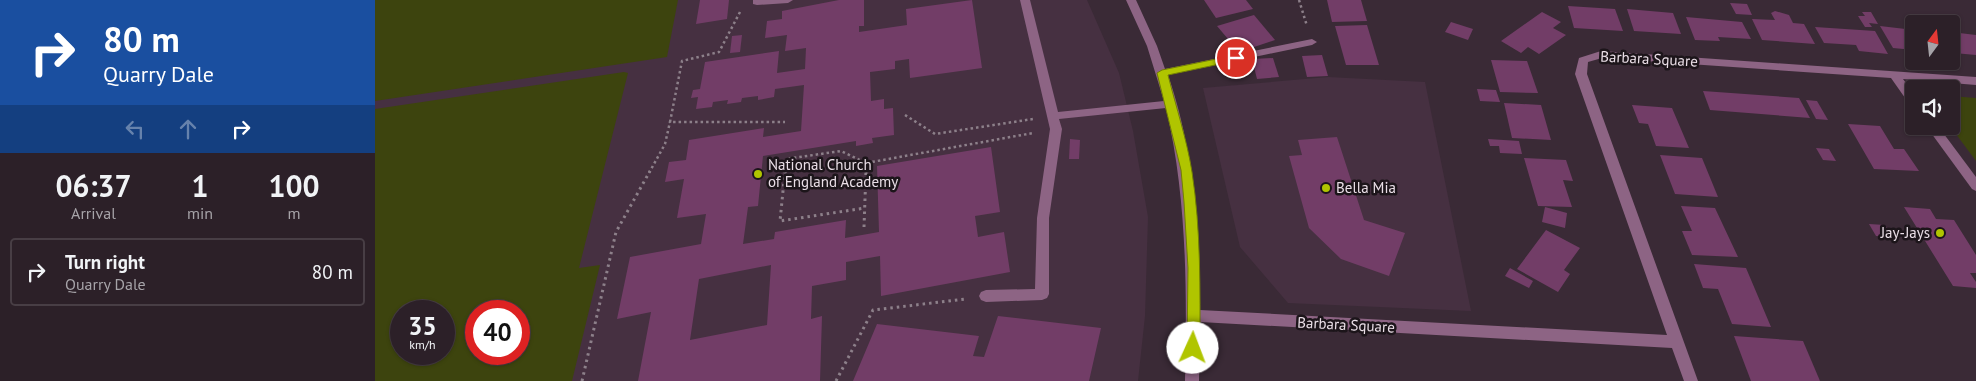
<!DOCTYPE html>
<style>
body{margin:0;font-family:"PT Sans",sans-serif;background:#382d34;color:#f1f3f6;height:100vh;display:flex;flex-direction:column;font-size:19px;white-space:nowrap}
*{box-sizing:border-box;margin:0}
p{font-size:16px;color:#a6a3a8}
.icon{flex:none;width:28px;height:28px;fill:none;stroke:currentColor;stroke-width:2;stroke-linecap:round;stroke-linejoin:round}
.map{position:relative;flex:1;overflow:hidden}
.details{display:flex;flex-direction:column;background:#2c2028;width:375px}
.details>*{flex:none}
.guide{background:#1a4fa0;color:#fff;overflow:hidden}
.needle{width:32px;rotate:15deg}
.tools{position:absolute;left:1530px;top:15px;display:grid;gap:10px}
.tools a{display:grid;place-items:center;width:55px;height:55px;border-radius:5px;background:#2c2028;box-shadow:0 1px 4px #0004,0 0 0 1px #483e45;font-size:25px}
.speed{position:absolute;left:15px;top:300px;display:flex;gap:10px;font-size:25px;font-weight:700;text-align:center}
.speed>*{display:grid;place-content:center;width:65px;height:65px;border-radius:50%;background:#2c2028;box-shadow:0 1px 4px #0004,0 0 0 1px #483e45;line-height:1}
.speed small{font-size:12px;font-weight:400}
.speed .limit{border:8px solid #d22;background:#fff;color:#111}
.pin{position:absolute;display:grid;place-items:center;width:42px;height:42px;color:#fff;margin:-21px;border:2px solid #fff;border-radius:50%;box-shadow:0 1px 5px #0007}
.me{position:absolute;width:55px;margin:-28px;rotate:2deg;stroke-linejoin:round;filter:drop-shadow(0 0 4px #0008)}
.turn{display:flex;align-items:center;gap:18px;height:105px;padding:0 20px;font-size:22px}
.turn .icon{width:65px;height:65px;stroke-width:2.5}
.turn b{display:block;font-size:35px;line-height:42px}
.lanes{display:flex;align-items:center;height:48px;padding:0 20px;background:#0003;justify-content:center;gap:25px;direction:ltr}
.lanes .off{opacity:.35}
.eta{display:flex;justify-content:space-evenly;align-items:center;height:85px;text-align:center}
.eta b{font-size:30px;font-weight:600;line-height:35px}
ul{padding:0;list-style:none}
li{display:flex;align-items:center;gap:15px;height:68px;margin:0 10px 8px;padding:0 10px;border:2px solid #483e45;border-radius:5px}
li div{flex:1}
li b{display:block;font-size:19px}
li em{font-style:normal}
main{display:flex;flex:1;min-height:0}
.map>svg:first-child{display:block}
</style>
<main>
<section class="details">
<div class="guide">
<div class="turn"><svg class="icon" aria-label="right" viewBox="0 0 24 24"><path d="M7 20v-9h11M14 6l5 5-5 5"/></svg><div><b>80 m</b>Quarry Dale</div></div>
<div class="lanes"><svg class="icon off" aria-label="left" viewBox="0 0 24 24"><path d="M17 20v-9H6M10 6l-5 5 5 5"/></svg><svg class="icon off" aria-label="ahead" viewBox="0 0 24 24"><path d="M12 20V5M6 11l6-6 6 6"/></svg><svg class="icon" aria-label="right" viewBox="0 0 24 24"><path d="M7 20v-9h11M14 6l5 5-5 5"/></svg></div>
</div>
<div class="eta">
<div><b>06:37</b><p>Arrival</p></div>
<div><b>1</b><p>min</p></div>
<div><b>100</b><p>m</p></div>
</div>
<ul>
<li><svg class="icon" aria-label="right" viewBox="0 0 24 24"><path d="M7 20v-9h11M14 6l5 5-5 5"/></svg><div><b>Turn right</b><p>Quarry Dale</p></div><em>80 m</em></li>
</ul>
</section>
<div class="map">
<svg width="1601" height="381" viewBox="0 0 1601 381">
<rect width="100%" height="100%" fill="#3a2a36"/>
<!-- built -->
<g fill="#463041" fill-rule="evenodd">
<path d="M0 0H712L744 73 758 131 773 217 770 316 763 381H0ZM26 311H69V354H26ZM101 311H144V354H101Z"/>
<polygon points="953,77 1050,82 1096,311 913,303 865,247 828,88"/>
</g>
<!-- green -->
<g fill="#3d440e" fill-rule="evenodd">
<polygon points="0,0 303,0 292,57 0,101"/>
<path d="M249 72 253 73 204 268 225 265 197 381H0V109ZM69 311V354H26V311ZM144 311V354H101V311Z"/>
<polygon points="1576,96 1601,98 1601,161 1575,126"/>
</g>
<!-- building -->
<g fill="#723d67" fill-rule="evenodd">
<polygon points="325,0 354,0 352,19 321,24"/>
<path d="M464 0H489V26H484V32L532 25 531 9 597 0 607 68 535 78 534 59 520 61V69L495 72 496 101 509 99V109L518 108 519 135 497 138 498 143 481 146V141L388 156 383 206 373 207 368 244 399 239 400 232 471 220 470 238 504 232 502 166 616 147 625 212 600 216 603 237 629 232 635 272 506 296 505 256 471 262V280L437 286 436 319 447 316 445 381H263L276 312 242 319 255 257 326 244 331 214 302 218 309 179 290 182 294 162 311 160 314 140 389 128 388 137 426 131 429 85 400 89 399 97 383 100V96L367 98 366 102 352 104 353 100 338 102 337 107 321 109 323 97 316 98 318 90 325 89 330 62 404 51 402 73 430 69 431 48 410 51 412 35 390 38 392 21 407 19V11ZM396 265 392 325 315 340 324 279Z"/>
<polygon points="829,0 871,0 878,9 841,18"/>
<polygon points="952,0 986,0 992,21 957,22"/>
<polygon points="1355,3 1372,4 1377,15 1361,14"/>
<polygon points="1193,6 1240,9 1248,31 1199,28"/>
<polygon points="1252,9 1298,13 1306,34 1259,31"/>
<polygon points="1400,11 1414,15 1418,23 1429,24 1440,44 1387,40 1377,19 1400,20 1396,13"/>
<polygon points="1167,12 1186,22 1178,28 1191,35 1164,54 1153,47 1146,53 1126,41"/>
<polygon points="1487,12 1496,12 1503,24 1494,23 1497,27 1490,27 1483,16 1490,16"/>
<polygon points="879,15 900,40 864,52 842,26"/>
<polygon points="1538,15 1557,17 1562,24 1544,24"/>
<polygon points="1311,17 1367,22 1376,39 1343,37 1345,41 1320,40"/>
<polygon points="1076,22 1098,29 1093,40 1070,32"/>
<polygon points="992,25 1004,65 971,65 960,26"/>
<polygon points="1505,26 1539,30 1539,50 1518,48"/>
<polygon points="1440,27 1500,31 1513,54 1484,51 1481,45 1449,43"/>
<polygon points="1576,32 1601,35 1601,55 1579,53 1576,48"/>
<polygon points="367,35 365,52 355,53 357,36"/>
<polygon points="947,55 953,76 932,77 927,56"/>
<polygon points="898,58 904,77 882,79 877,59"/>
<polygon points="1116,60 1152,61 1163,93 1125,92"/>
<polygon points="1102,89 1121,90 1125,102 1105,101"/>
<polygon points="1328,91 1424,98 1435,118 1335,110"/>
<polygon points="1431,100 1442,101 1453,120 1441,119"/>
<polygon points="1129,103 1166,105 1176,140 1137,138"/>
<polygon points="1257,105 1297,108 1314,148 1281,146 1273,124 1264,123"/>
<polygon points="1473,124 1505,126 1519,149 1529,149 1544,171 1499,169"/>
<polygon points="962,137 989,220 1030,233 1014,276 966,259 934,228 914,156 927,155 923,140"/>
<polygon points="695,139 705,140 704,159 694,159"/>
<polygon points="1113,139 1144,141 1147,154 1125,153 1124,146 1115,146"/>
<polygon points="1441,148 1454,149 1461,161 1448,160"/>
<polygon points="1285,155 1327,158 1343,197 1300,194"/>
<polygon points="1149,158 1191,160 1198,181 1188,180 1197,207 1163,206"/>
<polygon points="1306,206 1340,208 1363,257 1317,255 1307,231 1317,231"/>
<polygon points="1170,207 1192,213 1190,228 1167,222"/>
<polygon points="1529,207 1555,209 1561,219 1579,220 1601,255 1601,273 1595,273 1601,282 1601,288 1578,286"/>
<polygon points="1494,224 1510,225 1518,237 1501,236"/>
<polygon points="1171,230 1205,248 1189,270 1195,274 1183,292 1142,269"/>
<polygon points="1319,264 1371,268 1396,327 1357,324 1343,289 1328,288"/>
<polygon points="1135,268 1158,281 1154,288 1130,276"/>
<polygon points="623,316 726,328 714,381 478,381 502,324 604,336 598,356 609,357"/>
<polygon points="1359,336 1428,341 1445,381 1376,381"/>
</g>
<g fill="none" stroke-linecap="round" stroke-linejoin="round">
<!-- path-far1 -->
<g stroke="#8d808a" stroke-width="2.5" stroke-dasharray="2.5 3" stroke-linecap="butt">
<polyline points="924,0 932,26"/>
<polyline points="365,12 344,52 307,61 295,122 410,122"/>
<polyline points="530,115 560,134 658,119"/>
<polyline points="274,173 290,144 295,122"/>
<polyline points="410,173 411,159 466,151 491,163"/>
<polyline points="491,173 491,163 658,133"/>
</g>
<!-- path -->
<g stroke="#8d808a" stroke-width="3" stroke-dasharray="2.5 4" stroke-linecap="butt">
<polyline points="410,171 405,221 490,208"/>
<polyline points="489,227 491,171"/>
<polyline points="207,381 241,232 275,171"/>
<polyline points="461,381 498,310 591,299"/>
</g>
<!-- minor -->
<g fill="#8d6484" fill-rule="evenodd">
<polygon points="378,0 418,0 413,3 382,5 378,4"/>
<path d="M645 0H655L683 112 789 101 772 46 751 0H761L782 46 790 69 937 39 942 42 937 45 793 75C819 150 824 231 825 310L1292 335 1200 74 1204 58 1226 51 1601 77V85L1528 79 1539 94V106L1535 105 1516 78 1227 58 1213 62 1212 74 1323 381H1309L1297 348 825 322 824 381H810C812 289 812 198 791 108L684 119 687 129 674 218V294L672 298 667 300 611 302 606 300 604 296 606 292 611 290 660 289 662 218 675 129Z"/>
<polygon points="1551,126 1563,126 1601,177 1601,191 1597,189"/>
</g>
</g>
<!-- route -->
<path fill="#b0c500" stroke="#728000" d="M861 55 866 58 864 60 793 75C801 107 812 140 817 172 826 230 825 290 825 348L823 352H814L812 348 813 268 809 202 806 170 782 73 787 70Z"/>
<!-- markers -->
<g fill="#b0c500" stroke="#1c151a" stroke-width="2">
<circle cx="383" cy="174" r="5"/>
<circle cx="951" cy="188" r="5"/>
<circle cx="1565" cy="233" r="5"/>
</g>
<g text-anchor="middle" stroke-width="5" stroke-linejoin="round" paint-order="stroke">
<!-- street labels -->
<g font-size="15" fill="#eadfe7" stroke="#1c151a">
<text transform="translate(1274 59) rotate(3)" y="5">Barbara Square</text>
<text transform="translate(971 325) rotate(3)" y="5">Barbara Square</text>
</g>
<!-- poi labels -->
<g font-size="15" fill="#eadfe7" stroke="#1c151a" text-anchor="start">
<text x="393" y="170">National Church<tspan x="393" dy="17">of England Academy</tspan></text>
<text x="961" y="193">Bella Mia</text>
<text x="1555" y="238" text-anchor="end">Jay-Jays</text>
</g>
</g>
</svg>
<div class="tools">
<a><svg class="needle" viewBox="-14 -14 28 28"><path d="M0-13l5 13h-10z" fill="#e53935"/><path d="M0 13l5-13h-10z" fill="#a6a3a8"/></svg></a>
<a><svg class="icon" aria-label="sound" viewBox="0 0 24 24"><path d="M4 9h4l5-4v14l-5-4H4zM17 9q2 3 0 6"/></svg></a>
</div>
<div class="speed"><div>35<small>km/h</small></div><div class="limit">40</div></div>
<div class="pin" style="left:861px;top:58px;background:#d93025"><svg class="icon" aria-label="arrive" viewBox="0 0 24 24"><path d="M6 21V4h12l-3 4 3 4H6"/></svg></div>
<svg class="me" style="left:818px;top:348px" viewBox="-20 -20 40 40"><circle r="19" fill="#fff"/><path d="M0-13L10 11 0 6-10 11z" fill="#b0c500"/></svg>
</div>
</main>
